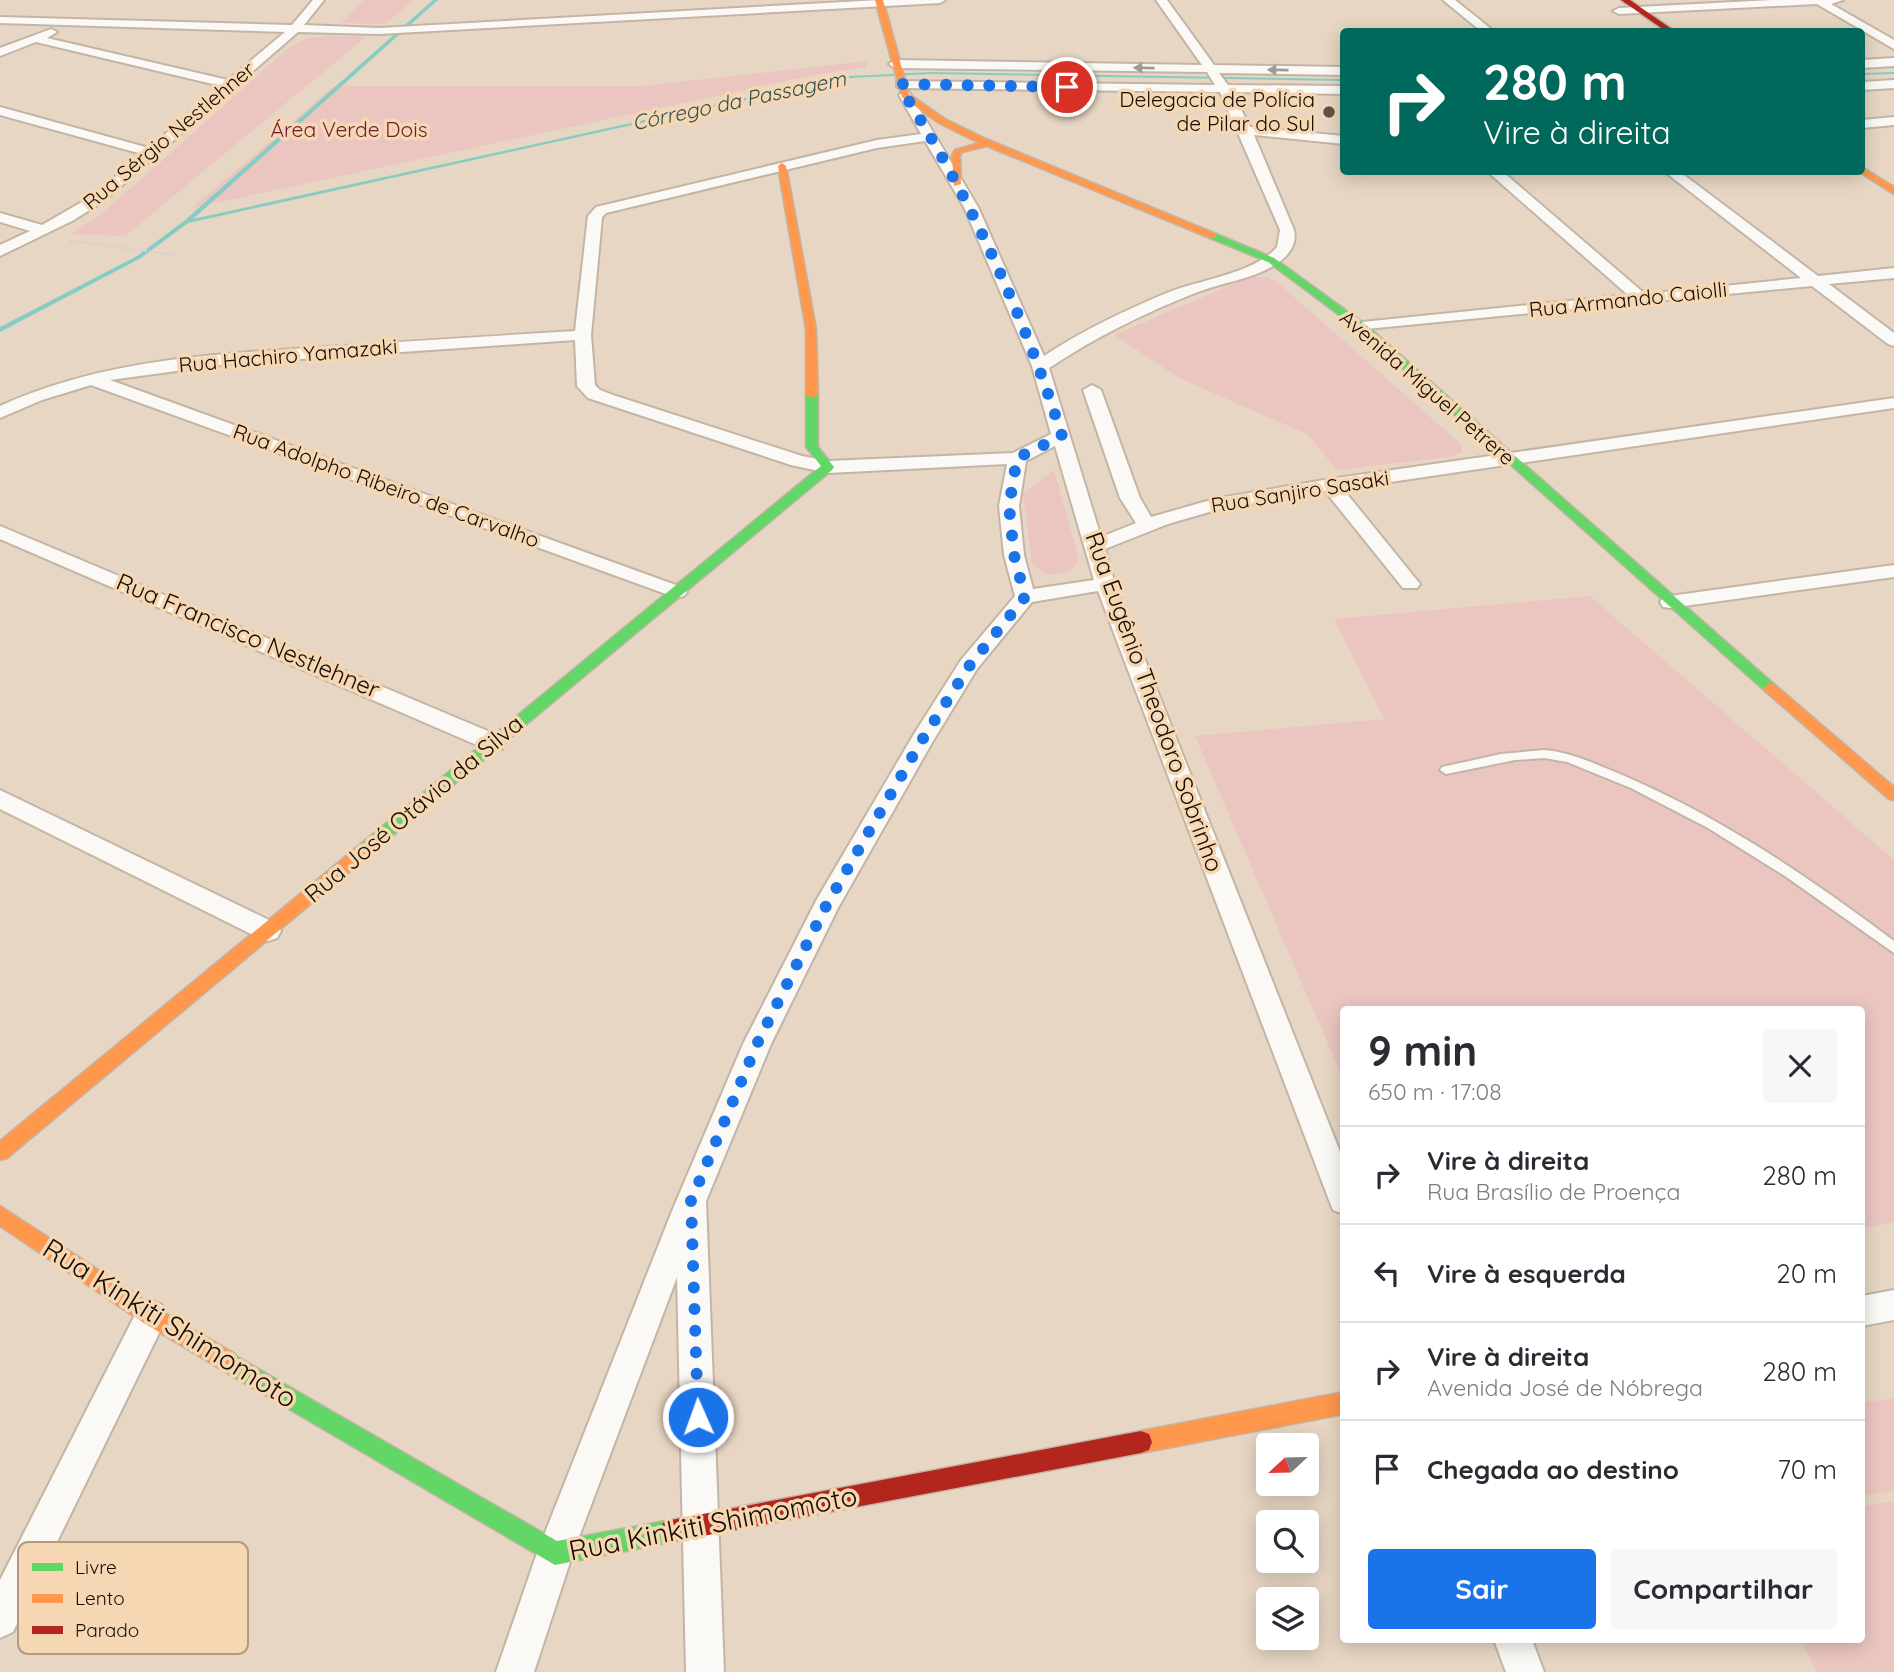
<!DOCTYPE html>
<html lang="pt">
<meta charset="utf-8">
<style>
body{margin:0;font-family:Quicksand,sans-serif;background:#f7f7f7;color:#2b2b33;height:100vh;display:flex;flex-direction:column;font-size:26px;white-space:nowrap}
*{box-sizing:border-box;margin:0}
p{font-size:23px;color:#7c7c81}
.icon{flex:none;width:38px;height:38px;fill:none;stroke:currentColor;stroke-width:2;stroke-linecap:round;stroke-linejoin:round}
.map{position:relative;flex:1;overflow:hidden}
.side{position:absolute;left:1340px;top:1006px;width:525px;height:637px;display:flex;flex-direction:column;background:#fff;border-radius:7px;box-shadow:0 4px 18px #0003}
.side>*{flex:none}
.top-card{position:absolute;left:1340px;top:28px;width:525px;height:147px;border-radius:7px;box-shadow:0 4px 18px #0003;background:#00695c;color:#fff;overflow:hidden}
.needle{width:46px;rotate:248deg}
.tools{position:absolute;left:1256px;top:1433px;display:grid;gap:14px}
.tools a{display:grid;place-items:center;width:63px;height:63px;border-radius:7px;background:#fff;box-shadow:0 4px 18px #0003;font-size:35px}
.pin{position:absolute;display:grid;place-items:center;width:60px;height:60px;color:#fff;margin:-30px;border:4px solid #fff;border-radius:50%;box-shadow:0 2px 7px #0007}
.me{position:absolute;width:77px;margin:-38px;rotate:358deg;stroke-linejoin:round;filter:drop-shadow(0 0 5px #0008)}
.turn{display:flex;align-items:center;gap:24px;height:147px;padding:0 28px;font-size:32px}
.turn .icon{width:91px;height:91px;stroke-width:2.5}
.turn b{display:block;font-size:49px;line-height:60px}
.round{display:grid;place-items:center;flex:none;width:74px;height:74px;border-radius:7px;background:#f7f7f7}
.summary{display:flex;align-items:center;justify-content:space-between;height:119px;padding:0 28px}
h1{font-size:42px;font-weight:700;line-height:52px}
.action{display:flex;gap:14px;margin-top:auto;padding:14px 28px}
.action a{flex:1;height:80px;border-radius:7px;background:#1a73e8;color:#fff;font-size:28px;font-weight:700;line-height:80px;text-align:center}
.action a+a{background:#f7f7f7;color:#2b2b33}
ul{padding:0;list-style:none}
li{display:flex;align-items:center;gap:21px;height:98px;padding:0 28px;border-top:2px solid #e1e1e2}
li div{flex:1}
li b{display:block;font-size:26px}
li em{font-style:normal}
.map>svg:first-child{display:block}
</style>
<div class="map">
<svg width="1894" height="1672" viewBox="0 0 1894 1672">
<rect width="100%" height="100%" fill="#e7d6c3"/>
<!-- green -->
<g fill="#ebc6c1">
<polygon points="365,0 414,0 385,24 341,23"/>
<polygon points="331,36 367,36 125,236 70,234 104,212 291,46 308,38"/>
<polygon points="867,61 866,67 814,75 192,208 334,86 642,86"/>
<polygon points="1250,277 1266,277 1277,282 1462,445 1462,452 1450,457 1337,470 1307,434 1181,379 1114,335"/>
<polygon points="1054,470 1079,560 1070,572 1047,575 1032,564 1023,494"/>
<polygon points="1590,596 1894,860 1894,1222 1862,1229 1862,1010 1344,1010 1344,1081 1195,736 1384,719 1334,619"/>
<polygon points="1894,1398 1894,1491 1862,1496 1862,1403"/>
<polygon points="1894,1501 1894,1672 1817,1672 1801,1640 1862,1640 1862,1507"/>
</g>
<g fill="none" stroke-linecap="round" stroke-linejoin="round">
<!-- stream -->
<g fill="#85cdc4" fill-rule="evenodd">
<polygon points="433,0 438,0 193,219 781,90 830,77 932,72 1344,79 1344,81 932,74 830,79 782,92 188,223 141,258 0,332 0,327 137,256 184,221"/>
<polygon points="1894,72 1894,74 1862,75 1862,73"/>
</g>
<!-- lane casing -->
<g stroke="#c3b5a6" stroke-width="4">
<path id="lane" d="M1544 750C1571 752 1595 764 1620 774 1719 816 1809 877 1894 941V953L1785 876 1708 828 1631 788 1567 762 1544 758 1515 760 1446 774 1440 770 1442 767 1501 754Z"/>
</g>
<!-- street casing -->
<g stroke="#c3b5a6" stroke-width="4">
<g id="street">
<polygon points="313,0 324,0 304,25 379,28 880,0 945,0 940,3 379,34 298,32 104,201 72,221 0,256 0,245 30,231 0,222 0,213 42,225 94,195 142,154 0,115 0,107 149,148 221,86 36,42 0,56 0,48 51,29 57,32 47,38 228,80 285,32 0,23 0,17 292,25"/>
<path d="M1156 0H1167L1214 65 1344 67V75L1219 73 1228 85 1344 86V94L1232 92 1250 127 1344 136V144L1254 135 1294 230C1297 243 1290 254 1279 262 1256 279 1224 282 1198 292 1146 312 1096 337 1049 368L1101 537 1136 523 1120 498 1083 390 1092 385 1101 390 1140 498 1151 517 1214 499 1330 479 1894 398V408L1343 489 1420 584 1417 588H1403L1325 491 1216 510 1168 524 1105 549 1115 584 1344 1162V1214L1333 1210 1329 1200 1098 591 1032 602 977 669 933 741 838 908 771 1044 706 1201 724 1672H686L677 1277 573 1553 534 1672H496L537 1553 672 1211 743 1044 817 899 914 734 961 660 1015 596 1004 555 999 506 1007 464 828 473 791 465 588 398 577 386 575 340 228 364 110 380 684 588 687 592 684 596 677 598 91 385 42 400 0 418V406C103 359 215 354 326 347 409 341 492 336 575 331L588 216 596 207 877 140 921 134 899 95 905 91 909 92 978 207 1044 356C1083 330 1126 310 1169 292 1200 280 1255 273 1277 247L1280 230 1220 92 901 88 897 87V81L1215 85 1207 72 895 68 889 64 895 60 1202 65ZM925 141 964 207 1032 366 1051 434 1013 453 828 461 802 456 616 396 600 390 595 385 591 335 602 217 606 213 877 148ZM1055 446 1094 580 1033 589 1024 555 1019 506 1026 461Z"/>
<polygon points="1443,0 1455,0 1495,32 1482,32"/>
<polygon points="1772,0 1843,0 1831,4 1894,40 1894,49 1817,4 1619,14 1613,11 1619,8"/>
<polygon points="1894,58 1894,66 1862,68 1862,60"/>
<polygon points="1894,80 1894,88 1862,90 1862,82"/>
<polygon points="1894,117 1894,125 1862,128 1862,120"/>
<polygon points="1488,172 1503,172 1645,294 1801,278 1665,172 1680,172 1818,276 1894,268 1894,278 1829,284 1894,333 1894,346 1888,344 1812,286 1356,330 1354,327 1362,322 1628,295"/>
<polygon points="0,526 502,737 505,743 502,749 494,751 486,749 0,539"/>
<polygon points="1894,565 1894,577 1670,608 1663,607 1660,602 1663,597 1670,596"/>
<polygon points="0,790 277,924 281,931 277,938 268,941 259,938 0,809"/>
<polygon points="1894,1290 1894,1320 1862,1326 1862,1296"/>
<polygon points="151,1300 162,1305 167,1316 162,1327 13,1632 0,1638 0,1580 140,1305"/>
<polygon points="1494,1640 1532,1640 1544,1672 1506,1672"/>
</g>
</g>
<!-- fast casing -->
<g stroke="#c3b5a6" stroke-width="3">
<g id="fast">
<polygon points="1210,234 1216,234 1274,258 1366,325 1775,685 1777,688 1775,691 1765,691 1358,329 1268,262 1210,238"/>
<polygon points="812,392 818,395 818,447 834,467 832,470 368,856 356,856 354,852 356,848 821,466 806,447 806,395"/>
<polygon points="227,1351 557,1541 671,1520 679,1523 682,1531 679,1539 671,1542 555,1565 219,1368 216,1361 219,1354"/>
</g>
</g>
<!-- slow casing -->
<g stroke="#c3b5a6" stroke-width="3">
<g id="slow">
<polygon points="875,0 883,0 909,94 945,119 986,139 1216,234 1216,238 1210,238 987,146 962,152 960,156 961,184 954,186 952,156 955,150 979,143 939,123 902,97"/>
<polygon points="782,163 786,166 816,329 818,395 812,398 806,395 806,329 778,166"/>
<polygon points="1862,167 1894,187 1894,194 1859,172 1862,172"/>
<polygon points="1770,683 1775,685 1894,787 1894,800 1889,799 1765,691 1763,688"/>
<polygon points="362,846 368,848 370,852 368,856 7,1158 0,1160 0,1141 356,848"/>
<polygon points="0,1206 158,1309 235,1354 238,1361 235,1368 227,1371 219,1368 144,1323 0,1226"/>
<polygon points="1344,1392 1344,1414 1141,1453 1133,1450 1130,1442 1133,1434 1141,1431"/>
</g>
</g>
<!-- jam casing -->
<g stroke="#c3b5a6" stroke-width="3">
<g id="jam">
<polygon points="1621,0 1630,0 1676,32 1667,32"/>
<polygon points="1141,1431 1149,1434 1152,1442 1149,1450 1141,1453 671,1542 663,1539 660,1531 663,1523 671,1520"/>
</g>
</g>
<!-- path -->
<polyline stroke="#d5d0cb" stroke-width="2.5" stroke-dasharray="2.5 2.5" stroke-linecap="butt" points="70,241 178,255"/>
<!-- lane -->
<use href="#lane" fill="#fbf9f6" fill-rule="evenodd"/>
<!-- street -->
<use href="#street" fill="#fbf9f6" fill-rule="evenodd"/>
<!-- fast -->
<use href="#fast" fill="#63d668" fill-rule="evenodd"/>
<!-- slow -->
<use href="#slow" fill="#ff974d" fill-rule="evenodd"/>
<!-- jam -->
<use href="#jam" fill="#b3261e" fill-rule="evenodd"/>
</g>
<!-- one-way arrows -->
<defs><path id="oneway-solid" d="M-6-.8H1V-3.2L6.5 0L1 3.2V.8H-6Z" transform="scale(1.75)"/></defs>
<g fill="#9f9a94">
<use href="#oneway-solid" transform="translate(1144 68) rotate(-179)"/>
<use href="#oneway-solid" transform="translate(1278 70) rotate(-179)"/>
</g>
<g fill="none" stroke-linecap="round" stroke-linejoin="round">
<!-- route -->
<path stroke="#1a73e8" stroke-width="12" stroke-dasharray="0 21.6" d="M698 1417 691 1201 757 1044 826 906 922 740 970 665 1025 597 1014 555 1009 506 1017 458 1062 436C1024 316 972 201 905 95L901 84 1067 87"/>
</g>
<!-- markers -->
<circle fill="#5f5346" stroke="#f6d7b4" stroke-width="2.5" cx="1329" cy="112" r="7"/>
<g text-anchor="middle" stroke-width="7" stroke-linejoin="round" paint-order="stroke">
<!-- far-poi labels -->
<g font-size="21" fill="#160c02" stroke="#f6d7b4" text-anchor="end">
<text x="1315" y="107">Delegacia de Polícia<tspan x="1315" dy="24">de Pilar do Sul</tspan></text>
</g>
<!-- far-water labels -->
<g font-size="21" font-style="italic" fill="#2e504e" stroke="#f6d7b4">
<text transform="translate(739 101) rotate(-12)" y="7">Córrego da Passagem</text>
</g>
<!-- far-park labels -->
<g font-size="21" fill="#6f1a2f" stroke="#f6d7b4">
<text x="349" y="137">Área Verde Dois</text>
</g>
<!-- far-street labels -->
<g font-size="21" fill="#160c02" stroke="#f6d7b4">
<text transform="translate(169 136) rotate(-40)" y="7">Rua Sérgio Nestlehner</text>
<text transform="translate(1628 300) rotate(-6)" y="7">Rua Armando Caiolli</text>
<text transform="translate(288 356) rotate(-5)" y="7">Rua Hachiro Yamazaki</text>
<text transform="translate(1427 388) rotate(41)" y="7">Avenida Miguel Petrere</text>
<text transform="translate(386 486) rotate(20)" y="7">Rua Adolpho Ribeiro de Carvalho</text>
<text transform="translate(1300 492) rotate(-9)" y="7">Rua Sanjiro Sasaki</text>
</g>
<!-- street labels -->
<g font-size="24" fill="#160c02" stroke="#f6d7b4">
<text transform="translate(248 636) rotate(23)" y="8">Rua Francisco Nestlehner</text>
<text transform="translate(1154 702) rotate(70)" y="8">Rua Eugênio Theodoro Sobrinho</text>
<text transform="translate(414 809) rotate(-40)" y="8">Rua José Otávio da Silva</text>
</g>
<!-- near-street labels -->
<g font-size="28" fill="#160c02" stroke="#f6d7b4">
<text transform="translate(170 1323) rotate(32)" y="10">Rua Kinkiti Shimomoto</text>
<text transform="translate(713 1523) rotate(-11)" y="10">Rua Kinkiti Shimomoto</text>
</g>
</g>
<!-- legend -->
<rect x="18" y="1542" width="230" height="112" rx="10" fill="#f6d7b4" stroke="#b39a7f" stroke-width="2"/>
<rect x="32" y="1563" width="31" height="8" fill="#63d668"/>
<rect x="32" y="1594" width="31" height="9" fill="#ff974d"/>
<rect x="32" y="1626" width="31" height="8" fill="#b3261e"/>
<g font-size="19" fill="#160c02">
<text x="75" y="1574">Livre</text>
<text x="75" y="1605">Lento</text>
<text x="75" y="1637">Parado</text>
</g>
</svg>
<div class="tools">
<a><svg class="needle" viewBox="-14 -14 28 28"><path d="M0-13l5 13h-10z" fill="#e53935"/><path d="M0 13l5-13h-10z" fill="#7c7c81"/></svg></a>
<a><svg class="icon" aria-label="search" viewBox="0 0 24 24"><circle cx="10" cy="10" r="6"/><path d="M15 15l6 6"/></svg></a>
<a><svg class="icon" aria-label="layers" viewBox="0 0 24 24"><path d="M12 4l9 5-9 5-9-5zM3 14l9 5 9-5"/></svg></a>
</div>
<div class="pin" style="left:1067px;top:87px;background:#d93025"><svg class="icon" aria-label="arrive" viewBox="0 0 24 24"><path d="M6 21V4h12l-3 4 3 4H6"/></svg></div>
<svg class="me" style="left:698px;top:1417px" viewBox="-20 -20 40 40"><circle r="17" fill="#1a73e8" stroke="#fff" stroke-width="3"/><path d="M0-11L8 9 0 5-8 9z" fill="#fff"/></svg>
<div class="top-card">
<div class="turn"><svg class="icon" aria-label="right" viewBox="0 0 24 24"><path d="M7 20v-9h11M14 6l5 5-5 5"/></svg><div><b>280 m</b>Vire à direita</div></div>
</div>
<section class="side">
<div class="summary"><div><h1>9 min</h1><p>650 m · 17:08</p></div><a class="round"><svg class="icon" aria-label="close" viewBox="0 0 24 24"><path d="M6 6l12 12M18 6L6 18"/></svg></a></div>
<ul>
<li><svg class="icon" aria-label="right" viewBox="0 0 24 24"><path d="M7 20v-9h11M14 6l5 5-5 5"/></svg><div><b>Vire à direita</b><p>Rua Brasílio de Proença</p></div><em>280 m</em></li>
<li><svg class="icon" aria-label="left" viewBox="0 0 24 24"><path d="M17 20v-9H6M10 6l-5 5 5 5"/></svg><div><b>Vire à esquerda</b></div><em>20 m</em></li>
<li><svg class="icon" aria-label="right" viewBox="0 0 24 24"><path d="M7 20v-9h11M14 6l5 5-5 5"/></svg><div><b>Vire à direita</b><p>Avenida José de Nóbrega</p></div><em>280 m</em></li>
<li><svg class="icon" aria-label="arrive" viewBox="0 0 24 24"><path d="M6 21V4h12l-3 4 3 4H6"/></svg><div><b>Chegada ao destino</b></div><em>70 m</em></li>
</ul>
<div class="action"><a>Sair</a><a>Compartilhar</a></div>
</section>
</div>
